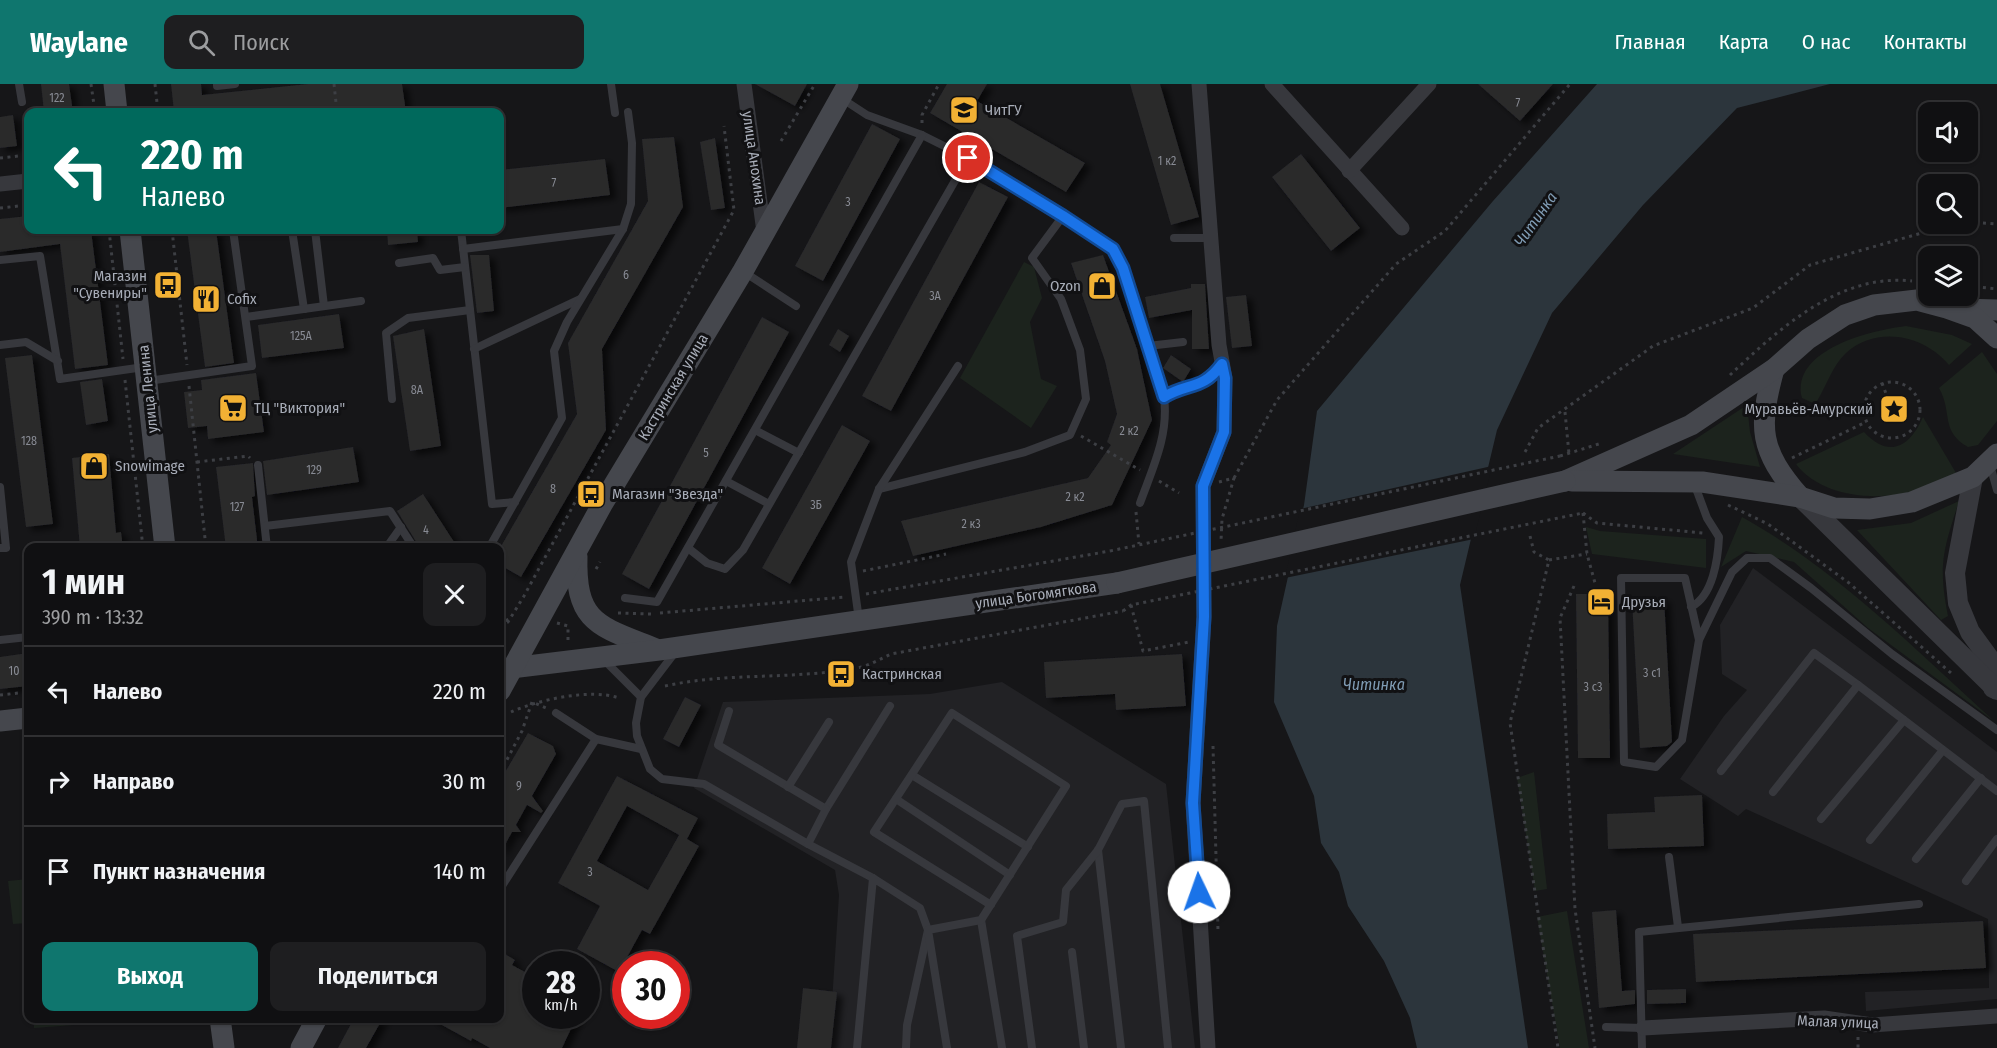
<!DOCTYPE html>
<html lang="ru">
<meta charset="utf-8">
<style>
body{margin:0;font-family:"Fira Sans Condensed",sans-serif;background:#1e1e20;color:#f1f3f6;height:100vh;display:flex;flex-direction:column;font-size:22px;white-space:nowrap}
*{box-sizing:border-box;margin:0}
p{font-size:20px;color:#9c9d9f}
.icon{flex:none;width:33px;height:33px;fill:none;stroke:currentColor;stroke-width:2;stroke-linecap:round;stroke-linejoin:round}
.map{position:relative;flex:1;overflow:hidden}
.sheet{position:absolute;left:24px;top:459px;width:480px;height:480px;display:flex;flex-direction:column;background:#101012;border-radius:12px;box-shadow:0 2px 4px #0004,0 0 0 2px #303032}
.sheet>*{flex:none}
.hud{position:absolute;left:24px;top:24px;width:480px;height:126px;border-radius:12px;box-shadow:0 2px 4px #0004,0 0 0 2px #303032;background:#00695c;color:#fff;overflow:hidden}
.tools{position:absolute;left:1918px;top:18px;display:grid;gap:12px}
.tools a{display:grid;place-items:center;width:60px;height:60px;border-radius:12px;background:#101012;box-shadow:0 2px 4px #0004,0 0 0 2px #303032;font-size:30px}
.speed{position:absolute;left:522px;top:867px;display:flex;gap:12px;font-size:30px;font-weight:700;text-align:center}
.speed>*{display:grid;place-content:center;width:78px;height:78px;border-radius:50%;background:#101012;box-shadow:0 2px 4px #0004,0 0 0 2px #303032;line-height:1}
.speed small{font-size:15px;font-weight:400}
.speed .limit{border:9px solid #d22;background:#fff;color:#111}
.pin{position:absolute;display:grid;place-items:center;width:51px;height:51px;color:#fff;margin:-26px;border:3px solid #fff;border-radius:50%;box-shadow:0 2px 6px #0007}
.me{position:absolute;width:66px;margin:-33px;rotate:357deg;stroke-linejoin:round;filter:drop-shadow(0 0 4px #0008)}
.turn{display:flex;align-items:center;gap:21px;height:126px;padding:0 18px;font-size:27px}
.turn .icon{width:78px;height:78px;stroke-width:2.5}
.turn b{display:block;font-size:42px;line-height:51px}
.round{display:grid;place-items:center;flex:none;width:63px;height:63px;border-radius:12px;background:#1e1e20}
.headline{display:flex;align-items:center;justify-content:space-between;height:102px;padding:0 18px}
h1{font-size:36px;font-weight:700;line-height:45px}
.action{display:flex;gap:12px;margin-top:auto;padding:12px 18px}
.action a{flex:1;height:69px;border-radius:12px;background:#0f766e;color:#fff;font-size:24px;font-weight:700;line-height:69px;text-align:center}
.action a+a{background:#1e1e20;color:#f1f3f6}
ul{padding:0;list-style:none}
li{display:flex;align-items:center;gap:18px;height:90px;padding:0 18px;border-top:2px solid #303032}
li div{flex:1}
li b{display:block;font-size:22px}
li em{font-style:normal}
header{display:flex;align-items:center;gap:36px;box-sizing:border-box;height:84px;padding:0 30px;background:#0f766e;color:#fff}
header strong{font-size:28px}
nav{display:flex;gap:33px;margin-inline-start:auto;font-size:21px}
.search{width:420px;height:54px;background:#1e1e20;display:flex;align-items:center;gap:15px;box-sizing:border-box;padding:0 21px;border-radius:12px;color:#9c9d9f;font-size:22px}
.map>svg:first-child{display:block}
</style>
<header>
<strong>Waylane</strong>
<div class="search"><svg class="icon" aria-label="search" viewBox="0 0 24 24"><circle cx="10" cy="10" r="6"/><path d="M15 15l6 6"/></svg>Поиск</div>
<nav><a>Главная</a><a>Карта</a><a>О нас</a><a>Контакты</a></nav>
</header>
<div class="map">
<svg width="1997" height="964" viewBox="0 0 1997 964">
<defs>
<filter id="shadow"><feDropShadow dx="6" dy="4" stdDeviation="3" flood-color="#0009"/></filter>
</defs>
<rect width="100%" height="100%" fill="#161618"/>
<!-- built -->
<g fill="#222225">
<polygon points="1753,484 1997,668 1997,915 1866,927 1865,908 1989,904 1988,835 1746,725 1738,732 1680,695 1724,632 1747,606 1722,590 1720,541"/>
<polygon points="1002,598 1166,700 1195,964 829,964 839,811 835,786 694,704 723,618 930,610"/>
</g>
<!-- green -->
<g fill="#1c231d">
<polygon points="1024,178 1034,183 1042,214 1030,238 1041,295 1057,302 1031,344 960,294"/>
<path d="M1906 242 1952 251 1972 260 1949 281C1924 251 1877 241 1846 269 1832 282 1827 301 1817 317L1813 319 1802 314C1790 265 1873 246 1906 242Z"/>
<path d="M1982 268 1997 290V337L1978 361 1968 363C1940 347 1953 329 1939 304Z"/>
<polygon points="1747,321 1750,348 1760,383 1673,370"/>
<path d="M1923 333 1956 389C1943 395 1930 402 1917 406 1879 418 1822 414 1796 380L1864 348C1889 375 1910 363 1923 333Z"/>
<path d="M1959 417C1943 467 1938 481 1948 532L1941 536 1857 446 1911 439Z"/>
<path d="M1742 433C1837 486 1914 564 1994 637L1868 544 1794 478 1746 467 1721 483Z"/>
<polygon points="1586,443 1600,447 1706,455 1706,484 1592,470"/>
<polygon points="1534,688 1547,805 1535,807 1517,694"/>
<polygon points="28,795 28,839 13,840 8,797"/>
<polygon points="1567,827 1589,964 1560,964 1537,833"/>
<polygon points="114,934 114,938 34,944 34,935"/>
</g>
<!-- water -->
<polygon fill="#2c353c" points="1597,0 1830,0 1737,24 1643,121 1552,229 1497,346 1460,501 1528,964 1417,964 1410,934 1384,877 1348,822 1339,788 1321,759 1314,712 1274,618 1277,542 1304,421 1317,327 1493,117"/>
<!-- pier -->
<polygon fill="#161618" points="1492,382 1474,455 1285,494 1300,425"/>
<!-- building -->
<g fill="#29292c" fill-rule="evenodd" filter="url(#shadow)">
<polygon points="41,0 69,0 73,28 44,28"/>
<polygon points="171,0 201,0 202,11 308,0 402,0 406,28 174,28"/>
<polygon points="755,0 807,0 795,22"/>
<polygon points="947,0 987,0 977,17 1085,79 1066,108 930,29"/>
<polygon points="1130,0 1160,0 1199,133 1171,141"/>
<polygon points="1478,0 1553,0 1520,37"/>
<polygon points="13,31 17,62 0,64 0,33"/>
<polygon points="872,40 900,55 823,197 795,182"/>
<polygon points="674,53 683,123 602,265 606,346 521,493 500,481 500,464 577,330 568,259 648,117 642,55"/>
<polygon points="715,54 725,124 711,126 700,58"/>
<polygon points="1301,70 1360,144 1331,167 1272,93"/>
<polygon points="605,75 610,111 500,124 500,86"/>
<polygon points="979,98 1008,113 891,327 862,312"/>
<polygon points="28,132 28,146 91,146 108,281 75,285 60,160 0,168 0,135"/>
<polygon points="187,146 216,146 234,279 205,283"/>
<polygon points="387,146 417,146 418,158 388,161"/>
<polygon points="470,171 489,171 494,227 477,229"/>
<polygon points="1103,171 1137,265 1152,336 1112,421 1041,443 913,472 901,437 1088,394 1111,361 1107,358 1117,330 1105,277 1071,179"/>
<polygon points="1191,200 1205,200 1209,265 1192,265 1192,226 1149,234 1145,213 1191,204"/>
<polygon points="1246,211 1252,262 1232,264 1226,213"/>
<polygon points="339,230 344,264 262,274 258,241"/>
<polygon points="762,233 789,248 649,505 622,490"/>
<polygon points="424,245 441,362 410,367 393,252"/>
<polygon points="838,245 849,252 840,268 829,261"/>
<polygon points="32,271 53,440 26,443 5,274"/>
<polygon points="1171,271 1191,285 1183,298 1163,284"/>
<polygon points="256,289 264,348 208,355 207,342 188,344 184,308 202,306 201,296"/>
<polygon points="102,295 108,337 86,341 80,298"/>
<polygon points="842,341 870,357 790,500 762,484"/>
<polygon points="353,363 359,398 267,411 263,377"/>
<polygon points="109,370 116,449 121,448 123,464 80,464 72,374"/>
<polygon points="253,379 255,412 252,413 258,464 226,464 216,383"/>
<polygon points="423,410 458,464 420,464 397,427"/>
<polygon points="1576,510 1608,510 1610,674 1578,674"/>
<polygon points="1664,514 1672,658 1667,662 1640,664 1632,516"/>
<polygon points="28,569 28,602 0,605 0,573"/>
<polygon points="1182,570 1186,622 1116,626 1115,610 1046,614 1044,578"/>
<polygon points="685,613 701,621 679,663 663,655"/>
<polygon points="528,649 553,662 556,670 532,712 543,727 541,729 527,721 516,741 521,748 512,748 500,770 500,687 504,690"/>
<path d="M617 692 698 734 687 755 699 762 650 850 642 846 619 888 577 865 600 822 558 799ZM627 722 679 751 648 806 597 777Z"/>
<polygon points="1702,711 1704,762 1608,765 1607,730 1655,728 1654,713"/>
<polygon points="1616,826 1622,907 1635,906 1635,920 1599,924 1592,828"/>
<polygon points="1983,837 1986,884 1696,898 1693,850"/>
<polygon points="500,867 515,876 512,881 536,894 536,932 577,932 562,964 490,964 472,954 471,957 429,934 500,934"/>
<polygon points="803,904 837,908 831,964 797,964"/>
<polygon points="1686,905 1686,919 1647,920 1647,906"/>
<polygon points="354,934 383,934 366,964 338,964"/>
</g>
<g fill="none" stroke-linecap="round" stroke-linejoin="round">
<!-- path -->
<g stroke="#3d3f44" stroke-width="3" stroke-dasharray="3 4.5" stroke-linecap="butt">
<polyline points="91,0 95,28"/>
<polyline points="155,0 158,28"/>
<polyline points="334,0 337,28"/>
<polyline points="922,39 922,31 939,0"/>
<polyline points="781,57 815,0"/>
<polyline points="0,74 28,71"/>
<polyline points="0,124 28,121"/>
<polyline points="1968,138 1997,140"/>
<polyline points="109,146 123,275"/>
<polyline points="172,146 187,281"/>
<polyline points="1968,202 1997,205"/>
<path d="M1730 291C1779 245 1839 189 1912 197"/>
<polyline points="125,296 143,464"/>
<circle cx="1892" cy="326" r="28"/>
<polyline points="1882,299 1888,315"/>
<polyline points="189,302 206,464"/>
<polyline points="1565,328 1569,370"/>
<polyline points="1081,352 1140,386"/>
<polyline points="1525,368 1538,344 1653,262 1753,224 1810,181 1953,140"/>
<polyline points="1560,372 1602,359"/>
<polyline points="1792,374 1866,338"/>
<polyline points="197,378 248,372 250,374"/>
<polyline points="1234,394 1277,316 1396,180 1445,147 1570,0"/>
<polyline points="1159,397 1179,409"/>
<polyline points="1219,398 1234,394 1222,435 1221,457"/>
<polyline points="1728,421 1768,440 1849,499 1951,589"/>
<polyline points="1136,428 1139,460"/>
<polyline points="1583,429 1597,439 1703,449"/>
<polyline points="1583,429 1587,470 1595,499"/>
<polyline points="1530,452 1534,468 1549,476 1510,639 1558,964"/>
<polyline points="1549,476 1587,470"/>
<polyline points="596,485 600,478"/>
<polyline points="863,487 946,470"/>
<polyline points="1574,502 1560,534 1575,825 1595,964"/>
<polyline points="866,510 1110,467"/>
<polyline points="500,521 508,538"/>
<polyline points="1131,521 1143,567 1189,558"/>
<polyline points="618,529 651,530"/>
<polyline points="660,529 845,513"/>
<polyline points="557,539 568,542 568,556"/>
<polyline points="500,541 508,538 524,512 734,126 724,42"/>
<path d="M665 602C728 588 794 596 857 584 869 582 880 575 891 570L1123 527"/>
<polyline points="0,611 28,608"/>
<path d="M511 628C538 616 590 604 619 614"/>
<polyline points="1213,662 1218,847"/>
<polyline points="500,689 522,647 532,618 546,624"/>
<polyline points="1858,953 1858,964"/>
</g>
<!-- service -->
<g stroke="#37383d" stroke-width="8">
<polyline points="19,0 22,18"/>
<polyline points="217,0 217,2 235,0"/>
<polyline points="611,0 615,29"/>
<path d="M841 14 867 31 922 51 968 74 1063 132 1113 165 1123 184 1164 313C1169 351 1153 383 1140 419"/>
<polyline points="292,146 304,225"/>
<polyline points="315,146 324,222"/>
<polyline points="461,146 492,420 515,418"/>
<polyline points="1174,154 1211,154"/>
<polyline points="463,165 623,145"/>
<polyline points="0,176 40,172 60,295 144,283"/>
<polyline points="399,179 433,174 440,186 465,183"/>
<polyline points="744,188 796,222"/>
<polyline points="246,233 361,217"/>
<polyline points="0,261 26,258 58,277"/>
<polyline points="1148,262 1183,258"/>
<polyline points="474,265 580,215"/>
<polyline points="148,297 252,282 233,146"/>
<path d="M1164 313C1189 298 1202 307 1222 280"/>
<polyline points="392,315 386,249 408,234 470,226"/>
<polyline points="755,346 799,369"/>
<polyline points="258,381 267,464"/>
<polyline points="1990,381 1997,406"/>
<polyline points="726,397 769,420"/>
<polyline points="0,403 6,464 0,464"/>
<polyline points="879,405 1025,368 1070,351 1086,315 1080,266 1061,215 1032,174 1063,132"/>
<polyline points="265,442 390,427 414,464"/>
<polyline points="386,464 401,443"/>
<polyline points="489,464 562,334 554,267 567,238 623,145 631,120 632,59 628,28"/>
<polyline points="688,464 707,479 725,485 743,466 968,74"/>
<polyline points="625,514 657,518 922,51"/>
<path d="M1691 523C1713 512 1718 475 1719 453L1707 434 1694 399"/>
<polyline points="859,536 851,478 879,405 958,282"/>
<polyline points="0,556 28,553"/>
<polyline points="1699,556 1685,494 1621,494 1624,678 1656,683 1682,656 1699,556 1732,488 1747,474 1770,474 1811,504 1892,570 1997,646"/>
<polyline points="676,567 641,613 636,639 637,652 650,685 662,695 704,700 808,760"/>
<polyline points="604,576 641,613"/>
<polyline points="729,627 718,661 826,725 890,622"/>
<polyline points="556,629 596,655 641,665"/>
<polyline points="1721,687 1814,569 1858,601"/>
<polyline points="912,691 1028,763"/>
<polyline points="788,703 829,638"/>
<polyline points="1773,708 1858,601 1997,707"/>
<polyline points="896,715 1010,791"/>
<polyline points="826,725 808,760 873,794"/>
<polyline points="1821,735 1904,636"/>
<polyline points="1870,756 1943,666"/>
<polyline points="1098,766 1121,964"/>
<polyline points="1669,773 1678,843"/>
<polyline points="1916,775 1981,694"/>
<polyline points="1966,797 1997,755"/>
<polyline points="500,805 596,655"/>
<polyline points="981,836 1002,964"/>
<polyline points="1072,868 1084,964"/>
<polyline points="1606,943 1643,944"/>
<polyline points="857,964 873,794 920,824 928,846 907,941 906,964"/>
<polyline points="947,964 928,846 981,836 1066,702 952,629 874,748 991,821"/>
<polyline points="1032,964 1017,852 1063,838 1066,806 1098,766 1122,720 1144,717 1168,964"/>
<polyline points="1642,964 1639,848 1919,820"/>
</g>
<!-- minor -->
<g stroke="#37383d" stroke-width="15">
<polyline points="744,0 764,148"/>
<polyline points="1199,0 1219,261 1225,294 1224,348 1203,402 1204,533 1193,719 1208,964"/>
<polyline points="1272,0 1402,144"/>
<polyline points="1349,87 1429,0"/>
<polyline points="0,100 28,97"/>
<polyline points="1643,944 1824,934 1872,941 1997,932"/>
</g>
<!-- tertiary -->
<g stroke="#37383d" stroke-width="20">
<polyline points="1973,393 1955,489 1958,519 1970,548 1989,574 1993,604"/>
<polyline points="1800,413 1997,606"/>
</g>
<!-- secondary -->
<g stroke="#45474d" stroke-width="21">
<polyline points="114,0 117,28"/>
<polyline points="130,146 165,464"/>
<polyline points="1962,225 1997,226"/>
<path d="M1774 285C1758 344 1759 366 1800 413"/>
<polyline points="1565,397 1691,341 1774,285 1808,255 1845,231 1874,221 1917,216 1947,224 1975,234 1997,254"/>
<polyline points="1572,397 1702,398 1800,413 1834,424 1870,425 1912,418 1973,393 1997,370"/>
<path d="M577 472C575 540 599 542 656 565"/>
<polyline points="503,585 659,566 1117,499"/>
<polyline points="500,607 603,419 743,187 848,0"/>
<polyline points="0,637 28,634"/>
<polyline points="220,934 224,964"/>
<polyline points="301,964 317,934"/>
</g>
<!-- path-bridge -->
<g stroke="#3d3f44" stroke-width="3" stroke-dasharray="3 4.5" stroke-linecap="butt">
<polyline points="1110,467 1560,372"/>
<polyline points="1123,527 1131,521 1583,429"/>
</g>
<!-- secondary-bridge -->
<polyline stroke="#45474d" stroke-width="21" points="1117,499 1565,397"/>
</g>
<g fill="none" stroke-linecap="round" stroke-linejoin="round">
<!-- route casing -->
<g stroke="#114b97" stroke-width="15">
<path id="route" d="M968 74 1063 132 1113 165 1123 184 1164 313C1189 298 1202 307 1222 280L1225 294 1224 348 1203 402 1204 533 1193 719 1199 808"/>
</g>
<!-- route -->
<use href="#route" stroke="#1a73e8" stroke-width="10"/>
</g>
<!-- icons -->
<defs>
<g id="university-square" transform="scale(1.5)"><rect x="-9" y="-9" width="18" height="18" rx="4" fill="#f2b134" stroke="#111113"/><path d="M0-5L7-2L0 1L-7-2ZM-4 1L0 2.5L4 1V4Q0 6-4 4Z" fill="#111"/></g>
<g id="bus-square" transform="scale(1.5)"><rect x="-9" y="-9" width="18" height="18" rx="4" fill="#f2b134" stroke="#111113"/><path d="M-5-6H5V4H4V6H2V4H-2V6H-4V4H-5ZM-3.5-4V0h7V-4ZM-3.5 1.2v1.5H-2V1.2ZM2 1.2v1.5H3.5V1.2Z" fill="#111"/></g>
<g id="shop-square" transform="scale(1.5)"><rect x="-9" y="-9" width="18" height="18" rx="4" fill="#f2b134" stroke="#111113"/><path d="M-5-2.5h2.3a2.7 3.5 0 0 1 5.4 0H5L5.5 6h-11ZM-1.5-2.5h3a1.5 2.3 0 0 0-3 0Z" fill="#111"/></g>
<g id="restaurant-square" transform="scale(1.5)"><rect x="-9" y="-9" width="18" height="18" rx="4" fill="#f2b134" stroke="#111113"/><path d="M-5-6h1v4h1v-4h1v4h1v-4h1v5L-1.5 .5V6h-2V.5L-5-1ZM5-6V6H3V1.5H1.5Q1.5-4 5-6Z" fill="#111"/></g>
<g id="supermarket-square" transform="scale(1.5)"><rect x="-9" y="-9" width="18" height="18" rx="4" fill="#f2b134" stroke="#111113"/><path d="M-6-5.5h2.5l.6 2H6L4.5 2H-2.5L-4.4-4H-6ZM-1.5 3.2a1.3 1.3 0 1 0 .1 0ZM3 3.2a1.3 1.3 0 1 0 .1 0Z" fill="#111"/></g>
<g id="sight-square" transform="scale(1.5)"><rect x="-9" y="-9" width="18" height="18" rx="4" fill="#f2b134" stroke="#111113"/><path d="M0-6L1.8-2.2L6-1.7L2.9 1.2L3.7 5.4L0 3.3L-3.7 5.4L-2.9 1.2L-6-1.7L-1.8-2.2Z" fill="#111"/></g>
<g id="hotel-square" transform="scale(1.5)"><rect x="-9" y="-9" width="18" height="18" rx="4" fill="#f2b134" stroke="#111113"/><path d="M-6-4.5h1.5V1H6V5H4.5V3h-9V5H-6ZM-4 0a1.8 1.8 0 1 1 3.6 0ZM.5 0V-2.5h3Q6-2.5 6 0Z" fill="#111"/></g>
</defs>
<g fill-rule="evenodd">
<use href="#university-square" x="964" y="26"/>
<use href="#bus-square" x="168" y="201"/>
<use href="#shop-square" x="1102" y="202"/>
<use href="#restaurant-square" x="206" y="215"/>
<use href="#supermarket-square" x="233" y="324"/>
<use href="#sight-square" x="1894" y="325"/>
<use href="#shop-square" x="94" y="382"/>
<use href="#bus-square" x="591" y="410"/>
<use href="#hotel-square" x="1601" y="518"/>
<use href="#bus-square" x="841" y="590"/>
</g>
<g text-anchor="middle" stroke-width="6" stroke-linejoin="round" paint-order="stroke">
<!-- number labels -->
<g font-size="12" fill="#888b94">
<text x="57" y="18">122</text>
<text x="1518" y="23">7</text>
<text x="1167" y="81">1 к2</text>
<text x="554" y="103">7</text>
<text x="848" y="122">3</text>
<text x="626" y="195">6</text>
<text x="935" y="216">3А</text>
<text x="301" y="256">125А</text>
<text x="417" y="310">8А</text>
<text x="1129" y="351">2 к2</text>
<text x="29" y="361">128</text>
<text x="706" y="373">5</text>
<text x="314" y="390">129</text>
<text x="553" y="409">8</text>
<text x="1075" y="417">2 к2</text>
<text x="816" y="425">3Б</text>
<text x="237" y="427">127</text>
<text x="971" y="444">2 к3</text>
<text x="426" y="450">4</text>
<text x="14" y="591">10</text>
<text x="1652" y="593">3 с1</text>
<text x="1593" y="607">3 с3</text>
<text x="519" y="706">9</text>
<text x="590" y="792">3</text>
</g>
<!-- poi labels -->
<g font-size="15" fill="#a8adb8" stroke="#111113" text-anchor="start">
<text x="985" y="31">ЧитГУ</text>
<text x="147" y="197" text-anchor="end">Магазин<tspan x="147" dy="17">"Сувениры"</tspan></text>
<text x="1081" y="207" text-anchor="end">Ozon</text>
<text x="227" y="220">Cofix</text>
<text x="254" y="329">ТЦ "Виктория"</text>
<text x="1873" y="330" text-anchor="end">Муравьёв-Амурский</text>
<text x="115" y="387">Snowimage</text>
<text x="612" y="415">Магазин "Звезда"</text>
<text x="1622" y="523">Друзья</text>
<text x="862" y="595">Кастринская</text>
</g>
<!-- street labels -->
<g font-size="15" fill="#a8adb8" stroke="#111113">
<text transform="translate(754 74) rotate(82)" y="5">улица Анохина</text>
<text transform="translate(673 303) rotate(-59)" y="5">Кастринская улица</text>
<text transform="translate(148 305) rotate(-96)" y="5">улица Ленина</text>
<text transform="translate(1036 511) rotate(-8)" y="5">улица Богомягкова</text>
<text transform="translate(1838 938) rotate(2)" y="5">Малая улица</text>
</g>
<!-- water labels -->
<g font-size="16" font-style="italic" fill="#7f9bb3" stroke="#111113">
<text transform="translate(1535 135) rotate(-55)" y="6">Читинка</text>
<text x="1374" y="606">Читинка</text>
</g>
</g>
</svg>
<div class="tools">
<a><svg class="icon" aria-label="sound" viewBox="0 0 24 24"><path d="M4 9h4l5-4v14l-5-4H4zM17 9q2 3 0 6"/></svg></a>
<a><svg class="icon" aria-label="search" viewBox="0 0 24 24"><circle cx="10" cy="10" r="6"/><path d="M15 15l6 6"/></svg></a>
<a><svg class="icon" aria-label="layers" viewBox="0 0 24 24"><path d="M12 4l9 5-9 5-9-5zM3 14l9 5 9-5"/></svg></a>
</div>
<div class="speed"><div>28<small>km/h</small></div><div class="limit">30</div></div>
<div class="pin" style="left:968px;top:74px;background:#d93025"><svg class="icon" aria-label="arrive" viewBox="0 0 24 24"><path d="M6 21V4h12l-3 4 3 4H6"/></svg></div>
<svg class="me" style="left:1199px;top:808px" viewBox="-20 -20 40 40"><circle r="19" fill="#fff"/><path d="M0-13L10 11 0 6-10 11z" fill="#1a73e8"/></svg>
<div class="hud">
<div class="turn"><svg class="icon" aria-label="left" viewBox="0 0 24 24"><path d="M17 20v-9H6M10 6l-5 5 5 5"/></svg><div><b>220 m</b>Налево</div></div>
</div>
<section class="sheet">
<div class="headline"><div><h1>1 мин</h1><p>390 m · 13:32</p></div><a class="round"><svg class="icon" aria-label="close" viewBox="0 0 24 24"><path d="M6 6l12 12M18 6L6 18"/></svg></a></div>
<ul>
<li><svg class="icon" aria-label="left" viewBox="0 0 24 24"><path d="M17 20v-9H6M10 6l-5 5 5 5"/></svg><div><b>Налево</b></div><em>220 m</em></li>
<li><svg class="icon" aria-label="right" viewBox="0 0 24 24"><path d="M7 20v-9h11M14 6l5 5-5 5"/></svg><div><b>Направо</b></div><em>30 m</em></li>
<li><svg class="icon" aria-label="arrive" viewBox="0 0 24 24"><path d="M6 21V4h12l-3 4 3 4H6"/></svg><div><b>Пункт назначения</b></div><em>140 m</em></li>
</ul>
<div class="action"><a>Выход</a><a>Поделиться</a></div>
</section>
</div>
